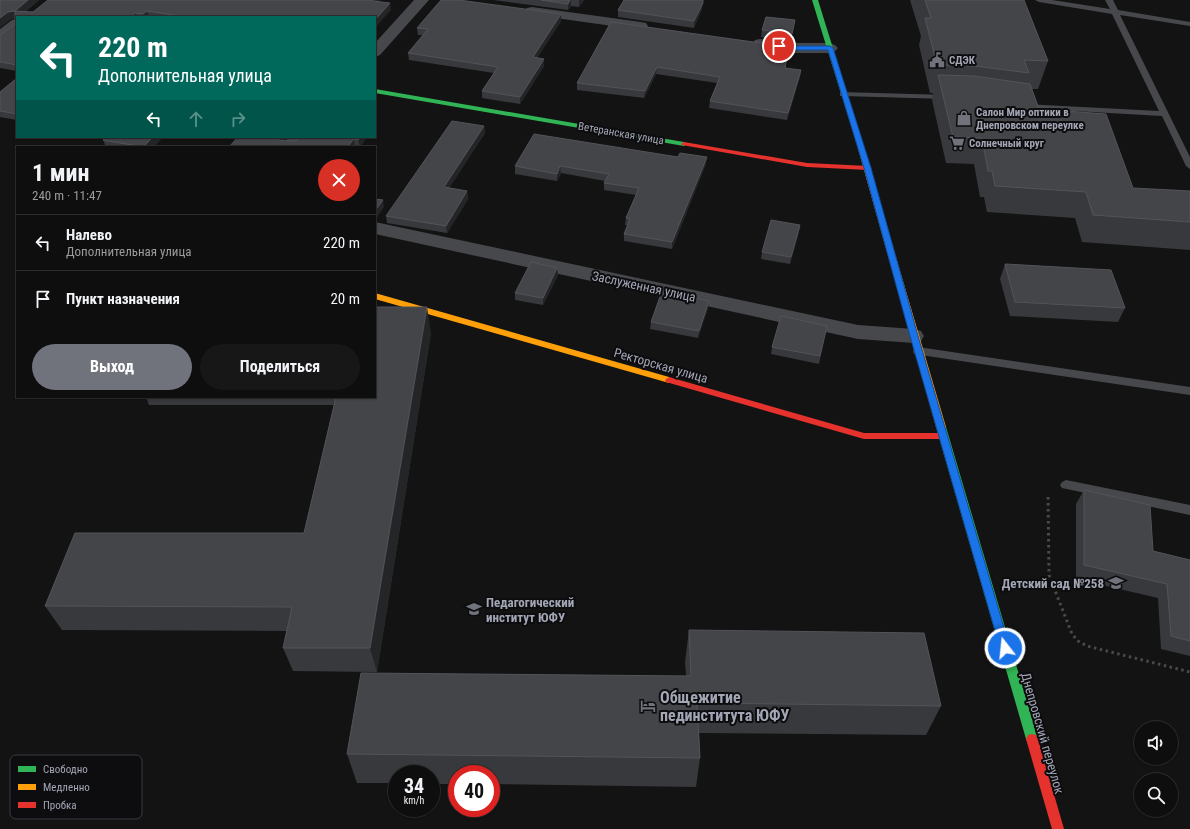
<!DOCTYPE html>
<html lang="ru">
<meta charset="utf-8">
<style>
body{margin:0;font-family:"Roboto Condensed",sans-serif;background:#171717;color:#f1f3f6;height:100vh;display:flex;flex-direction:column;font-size:15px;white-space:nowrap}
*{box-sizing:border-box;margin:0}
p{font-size:13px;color:#9b9c9e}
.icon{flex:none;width:22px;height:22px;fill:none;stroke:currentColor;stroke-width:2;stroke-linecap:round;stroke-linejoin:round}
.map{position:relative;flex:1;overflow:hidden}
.sheet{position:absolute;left:16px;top:146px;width:360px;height:252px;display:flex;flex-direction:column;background:#0e0e0e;border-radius:0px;box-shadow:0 1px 3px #0004,0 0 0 1px #2e2e2e}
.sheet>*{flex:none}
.guide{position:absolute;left:16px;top:16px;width:360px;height:122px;border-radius:0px;box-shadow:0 1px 3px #0004,0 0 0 1px #2e2e2e;background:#00695c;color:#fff;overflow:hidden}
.fabs{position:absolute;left:1134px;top:721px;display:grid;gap:8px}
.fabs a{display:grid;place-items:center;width:44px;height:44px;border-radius:50%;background:#0e0e0e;box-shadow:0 1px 3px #0004,0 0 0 1px #2e2e2e;font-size:20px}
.speed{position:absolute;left:388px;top:765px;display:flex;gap:8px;font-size:20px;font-weight:700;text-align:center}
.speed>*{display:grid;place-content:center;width:52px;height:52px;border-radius:50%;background:#0e0e0e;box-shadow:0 1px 3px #0004,0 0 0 1px #2e2e2e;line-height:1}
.speed small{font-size:10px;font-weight:400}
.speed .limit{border:6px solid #d22;background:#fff;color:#111}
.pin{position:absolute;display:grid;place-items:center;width:34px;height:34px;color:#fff;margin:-17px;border:2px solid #fff;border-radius:50%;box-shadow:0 1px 4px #0007}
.me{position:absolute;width:44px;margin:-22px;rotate:344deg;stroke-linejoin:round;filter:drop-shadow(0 0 3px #0008)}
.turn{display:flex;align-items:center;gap:14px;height:84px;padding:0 16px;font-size:18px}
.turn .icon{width:52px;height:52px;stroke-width:2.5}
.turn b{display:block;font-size:28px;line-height:34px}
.lanes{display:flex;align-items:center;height:38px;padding:0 16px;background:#0003;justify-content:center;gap:20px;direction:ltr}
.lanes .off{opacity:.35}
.round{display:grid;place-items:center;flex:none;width:42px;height:42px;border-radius:21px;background:#171717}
.overview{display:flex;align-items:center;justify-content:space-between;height:68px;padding:0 16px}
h1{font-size:24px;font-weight:700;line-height:30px}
.primary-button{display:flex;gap:8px;margin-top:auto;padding:8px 16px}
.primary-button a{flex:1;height:46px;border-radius:24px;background:#71737c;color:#fff;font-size:16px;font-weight:700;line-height:46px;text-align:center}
.primary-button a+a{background:#171717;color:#f1f3f6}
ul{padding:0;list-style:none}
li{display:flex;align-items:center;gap:12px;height:56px;padding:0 16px;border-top:1px solid #2e2e2e}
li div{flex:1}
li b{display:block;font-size:15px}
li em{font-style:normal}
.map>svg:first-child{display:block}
</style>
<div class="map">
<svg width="1190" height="829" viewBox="0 0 1190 829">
<rect width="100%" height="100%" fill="#131313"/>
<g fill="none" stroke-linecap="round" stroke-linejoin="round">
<!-- path -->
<polyline stroke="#49494e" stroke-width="3" stroke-dasharray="2.5 3.5" stroke-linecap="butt" points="1048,497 1049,575 1072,634 1078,641 1087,646 1190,672"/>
<!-- lane -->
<g fill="#47484c" fill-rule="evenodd">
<polygon points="1035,0 1052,0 1110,9 1105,0 1113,0 1118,10 1190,22 1190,26 1120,15 1190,157 1190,169 1186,166 1162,116 1021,108 1021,104 1024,104 1159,111 1112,14 1039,2"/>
<polygon points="840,92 947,95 951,97 947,99 843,96 840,96"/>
<polygon points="918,347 1190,387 1190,395 914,354 913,351 914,348"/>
<polygon points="1066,480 1190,505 1190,515 1062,488 1060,485 1062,482"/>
</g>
<!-- street -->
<g fill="#47484c" fill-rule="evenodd">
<polygon points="414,0 429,0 380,55 375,57 375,43"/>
<polygon points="532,7 641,22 646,23 648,26 646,29 641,30 527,14 525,11 527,8"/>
<polygon points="17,19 17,30 5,39 0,40 0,29 12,20"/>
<polygon points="760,39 795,43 830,43 835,45 838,48 835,51 830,53 795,53 755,46 753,43 755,40"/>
<polygon points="289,137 306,137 298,147 281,147"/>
<polygon points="375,222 858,325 914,329 921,331 924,336 921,341 914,343 858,339 375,234"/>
</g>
<!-- fast -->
<g fill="#30b455" fill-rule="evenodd">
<polygon points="812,0 818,0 863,145 862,146 860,147 857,145"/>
<polygon points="375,89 684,142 687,144 684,146 375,93"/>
<polygon points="941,424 946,427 1038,739 1036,743 1032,744 1028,743 1026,739 936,427"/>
</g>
<!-- slow -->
<g fill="#ff9f0a" fill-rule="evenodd">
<polygon points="860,143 863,145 946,427 941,430 936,427 857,145"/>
<polygon points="375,293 669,377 673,380 669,383 375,299"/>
</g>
<!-- jam -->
<g fill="#e5322d" fill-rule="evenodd">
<polygon points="684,142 807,163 868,166 872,168 868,170 807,167 682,145 681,144"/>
<polygon points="669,377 864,433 943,433 946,434 948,436 946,438 943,439 864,439 666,382 665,380"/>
<polygon points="1032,734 1036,735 1038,739 1064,829 1052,829 1026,739 1028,735"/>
</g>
</g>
<!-- wall -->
<g fill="#38393c">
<polygon points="0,0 39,0 25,12 379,1 391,10 375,17 17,17 17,71 0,68 0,34 3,33 15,24 15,18 11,19 0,27"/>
<polygon points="493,0 584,0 579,7 571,6 568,10"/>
<polygon points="910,0 1024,0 1048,61 1038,89 1032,89 1039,109 1133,188 1190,191 1190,250 1082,242 1075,218 987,212 984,197 980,197 974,164 946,163 932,100 933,93 930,93 919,45 921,36"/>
<polygon points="702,9 694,28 618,17 618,10"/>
<polygon points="795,20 791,41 761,37 762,30"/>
<polygon points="561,21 537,58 544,59 544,66 520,104 482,98 482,91 494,73 409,60 408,53 423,35 418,35 417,28"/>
<polygon points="611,22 789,47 785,68 801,70 800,77 787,120 709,108 710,101 717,83 656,74 644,98 577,90 577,83"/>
<polygon points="17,78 17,120 0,117 0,92"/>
<polygon points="484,126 485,133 449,188 467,191 468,199 447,233 387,223 386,216"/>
<polygon points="106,137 163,137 153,147 106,147 103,140"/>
<polygon points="367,137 360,147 355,146 354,147 229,147 285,141 296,141"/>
<polygon points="706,164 672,249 624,241 624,234 627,225 625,225 626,218 636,195 604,190 604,183 605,181 561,173 557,181 515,174 515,166"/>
<polygon points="800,225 799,232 790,264 761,259 762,252"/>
<polygon points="1005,264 1125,308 1118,322 1010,316 1000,279"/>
<polygon points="557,268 558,275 543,305 515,300 515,293"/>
<polygon points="708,308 698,338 650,329 651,322"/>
<polygon points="827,326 819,364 771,354 772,347"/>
<polygon points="431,333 377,672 293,671 283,648 287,631 62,630 45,606 304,533 334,405 149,405 146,397 375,397"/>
<polygon points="1084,490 1153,551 1190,560 1190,656 1161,649 1158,598 1076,579 1076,504"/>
<polygon points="689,630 941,706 926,735 699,733 700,758 696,787 491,784 491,774 457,774 457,784 431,784 431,774 397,774 397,783 357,783 347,754 686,676 685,662"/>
</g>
<!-- shaded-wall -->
<g fill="#242526">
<polygon points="28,0 39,0 19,17 17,18 11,19 0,27 0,18 8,12"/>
<polygon points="373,0 380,0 374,7"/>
<polygon points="570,0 571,0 571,6 568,10 568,4"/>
<polygon points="579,0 584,0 579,7"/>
<polygon points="390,3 391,10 375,28 375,20"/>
<polygon points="703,3 702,9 694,28 694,21"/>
<polygon points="147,11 149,17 145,17 143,14"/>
<polygon points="135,13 137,17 130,17"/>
<polygon points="561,14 561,21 533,64 533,57"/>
<polygon points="544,59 544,66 520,104 520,97"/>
<polygon points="657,67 656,74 644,98 645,91"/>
<polygon points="801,70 800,77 787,120 788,113"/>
<polygon points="375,118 376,125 375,127"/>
<polygon points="484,126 485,133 445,194 444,187"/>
<polygon points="153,137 163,137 153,147 143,147"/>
<polygon points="280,137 288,137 280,147 278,140"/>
<polygon points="361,137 367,137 360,147 358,140"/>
<polygon points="354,139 355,146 354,147 347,147"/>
<polygon points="707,157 706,164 672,249 672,242"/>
<polygon points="560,166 561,173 557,181 557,174"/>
<polygon points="467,191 468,199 447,233 446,226"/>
<polygon points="383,200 384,207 375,220 375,211"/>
<polygon points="800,225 799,232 790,264 791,257"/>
<polygon points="557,268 558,275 543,305 543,298"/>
<polygon points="709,301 708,308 698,338 699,331"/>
<polygon points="427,307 431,333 377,672 370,648"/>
</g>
<!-- building -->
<g fill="#444549" stroke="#52545a">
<polygon points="0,0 28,0 15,11 8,12 0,18"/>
<polygon points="48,0 373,0 373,1 390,3 375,20 375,17 187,17 147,11 143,14 135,13 130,17 17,17 17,65 0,62 0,34 3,33 15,24 15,11 33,12"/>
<polygon points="441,0 459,0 561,14 533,57 544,59 520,97 482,91 498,67 408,53 428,29 417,28"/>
<polygon points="541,0 570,0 568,4"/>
<polygon points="624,0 703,0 703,3 694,21 618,10"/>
<polygon points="925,0 1024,0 1048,61 1024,60 1029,73 975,66 937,65 925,18 931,18"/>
<polygon points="766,17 795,20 792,34 762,30"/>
<polygon points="611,22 789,47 785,68 801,70 788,113 710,101 720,77 657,67 645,91 577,83"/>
<polygon points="938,75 974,76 1030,84 1039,109 1106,114 1133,188 1190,191 1190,222 1093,215 1086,192 995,186 992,171 988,171 982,138 953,137"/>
<polygon points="17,78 17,114 0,111 0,92"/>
<polygon points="452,121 484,126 444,187 467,191 446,226 386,216"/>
<polygon points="534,134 678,157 680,153 707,157 672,242 624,234 630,219 626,218 639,188 604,183 609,174 560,166 557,174 515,166"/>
<polygon points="106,137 153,137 143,147 103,140"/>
<polygon points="238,137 280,137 278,140 296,141 300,137 361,137 358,140 354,139 347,147 229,147"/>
<polygon points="375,199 383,200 375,211"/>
<polygon points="771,220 800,225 791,257 762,252"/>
<polygon points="531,262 557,268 543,298 515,293"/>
<polygon points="1005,264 1111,270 1125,308 1015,302"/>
<polygon points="662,291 709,301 699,331 651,322"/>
<polygon points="375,307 427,307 370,648 283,648 292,607 45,606 75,533 304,533 336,397 375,397"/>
<polygon points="781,316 827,326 820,356 772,347"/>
<polygon points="1084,490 1150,505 1153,551 1190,560 1190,641 1171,636 1167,584 1084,565"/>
<polygon points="689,630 924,633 941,706 697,703 700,758 347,754 361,673 691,676"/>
</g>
<!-- route -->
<polygon fill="#1a73e8" stroke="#114b97" points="779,44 795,46 830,46 833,48 871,168 918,336 1010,648 1009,651 1005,653 1001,651 1000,648 910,336 864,168 828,50 795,50 777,47 776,46"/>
<!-- icons -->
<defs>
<g id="civic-bare" transform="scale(1.2)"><path d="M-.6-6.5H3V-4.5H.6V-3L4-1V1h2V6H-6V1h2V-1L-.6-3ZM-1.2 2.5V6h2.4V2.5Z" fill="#71737c" stroke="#0d0d0f" stroke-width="2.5" paint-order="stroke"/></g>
<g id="shop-bare" transform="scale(1.2)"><path d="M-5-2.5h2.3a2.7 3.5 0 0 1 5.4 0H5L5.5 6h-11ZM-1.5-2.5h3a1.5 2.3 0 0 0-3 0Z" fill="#71737c" stroke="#0d0d0f" stroke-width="2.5" paint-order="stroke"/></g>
<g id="supermarket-bare" transform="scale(1.2)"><path d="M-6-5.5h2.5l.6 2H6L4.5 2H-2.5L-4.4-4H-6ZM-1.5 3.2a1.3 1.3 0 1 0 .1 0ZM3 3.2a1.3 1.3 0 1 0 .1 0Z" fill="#71737c" stroke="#0d0d0f" stroke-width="2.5" paint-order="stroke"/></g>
<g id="school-bare" transform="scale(1.2)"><path d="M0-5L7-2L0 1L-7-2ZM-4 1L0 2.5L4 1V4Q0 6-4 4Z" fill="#71737c" stroke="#0d0d0f" stroke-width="2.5" paint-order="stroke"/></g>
<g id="university-bare" transform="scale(1.2)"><path d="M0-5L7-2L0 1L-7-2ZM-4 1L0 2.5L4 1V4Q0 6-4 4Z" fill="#71737c" stroke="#0d0d0f" stroke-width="2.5" paint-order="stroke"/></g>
<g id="hotel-bare" transform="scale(1.2)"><path d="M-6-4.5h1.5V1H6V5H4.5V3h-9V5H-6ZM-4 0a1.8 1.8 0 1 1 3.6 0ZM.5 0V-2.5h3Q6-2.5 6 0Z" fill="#71737c" stroke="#0d0d0f" stroke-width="2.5" paint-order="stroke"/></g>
</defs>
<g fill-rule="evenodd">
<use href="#civic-bare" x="937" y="60"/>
<use href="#shop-bare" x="964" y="118"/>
<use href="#supermarket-bare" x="957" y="143"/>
<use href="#school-bare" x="1116" y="583"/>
<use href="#university-bare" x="474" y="609"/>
<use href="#hotel-bare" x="648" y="706"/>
</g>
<g text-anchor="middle" stroke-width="4" stroke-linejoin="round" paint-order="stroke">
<!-- far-poi labels -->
<g font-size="11" font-weight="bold" fill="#a3a6b5" stroke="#0d0d0f" text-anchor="start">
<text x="949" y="64">СДЭК</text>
<text x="976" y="116">Салон Мир оптики в<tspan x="976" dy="13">Днепровском переулке</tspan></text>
<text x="969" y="147">Солнечный круг</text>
</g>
<!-- far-street labels -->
<g font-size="11" fill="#a3a6b5" stroke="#0d0d0f">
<text transform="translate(621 133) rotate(10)" y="4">Ветеранская улица</text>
</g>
<!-- street labels -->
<g font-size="13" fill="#a3a6b5" stroke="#0d0d0f">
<text transform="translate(644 286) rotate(12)" y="5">Заслуженная улица</text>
<text transform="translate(661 365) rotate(16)" y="5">Ректорская улица</text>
<text transform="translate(1043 733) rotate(74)" y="5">Днепровский переулок</text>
</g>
<!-- poi labels -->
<g font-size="13" font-weight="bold" fill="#a3a6b5" stroke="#0d0d0f" text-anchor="end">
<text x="1104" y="588">Детский сад №258</text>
<text x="486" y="607" text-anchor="start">Педагогический<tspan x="486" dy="15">институт ЮФУ</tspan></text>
</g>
<!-- near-poi labels -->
<g font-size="16" font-weight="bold" fill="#a3a6b5" stroke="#0d0d0f" text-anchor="start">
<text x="660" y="703">Общежитие<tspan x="660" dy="18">пединститута ЮФУ</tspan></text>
</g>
</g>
<!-- legend -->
<rect x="10" y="755" width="132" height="64" rx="6" fill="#0d0d0f" stroke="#3a3b41" stroke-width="1"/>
<rect x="18" y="766" width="18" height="6" fill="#30b455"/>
<rect x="18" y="784" width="18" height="6" fill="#ff9f0a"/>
<rect x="18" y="802" width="18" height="6" fill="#e5322d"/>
<g font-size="11" fill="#a3a6b5">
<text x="43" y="773">Свободно</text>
<text x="43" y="791">Медленно</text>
<text x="43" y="809">Пробка</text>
</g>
</svg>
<div class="fabs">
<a><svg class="icon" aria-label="sound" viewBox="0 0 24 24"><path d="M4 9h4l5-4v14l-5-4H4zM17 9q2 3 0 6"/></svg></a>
<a><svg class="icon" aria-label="search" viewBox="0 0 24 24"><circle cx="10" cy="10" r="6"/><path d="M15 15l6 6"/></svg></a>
</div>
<div class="speed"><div>34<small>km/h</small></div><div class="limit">40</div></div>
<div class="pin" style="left:779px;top:46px;background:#d93025"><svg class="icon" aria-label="arrive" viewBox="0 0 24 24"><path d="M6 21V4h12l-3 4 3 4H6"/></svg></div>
<svg class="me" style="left:1005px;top:648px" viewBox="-20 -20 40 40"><circle r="17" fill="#1a73e8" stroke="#fff" stroke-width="3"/><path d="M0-11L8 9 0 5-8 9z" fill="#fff"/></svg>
<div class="guide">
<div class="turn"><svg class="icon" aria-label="left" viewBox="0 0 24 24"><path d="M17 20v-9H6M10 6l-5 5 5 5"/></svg><div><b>220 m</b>Дополнительная улица</div></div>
<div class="lanes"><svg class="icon" aria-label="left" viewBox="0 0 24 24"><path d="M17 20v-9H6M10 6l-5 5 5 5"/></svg><svg class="icon off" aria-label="ahead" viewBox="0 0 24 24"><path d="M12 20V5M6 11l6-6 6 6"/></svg><svg class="icon off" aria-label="right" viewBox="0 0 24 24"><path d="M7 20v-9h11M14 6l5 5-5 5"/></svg></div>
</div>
<section class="sheet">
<div class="overview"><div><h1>1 мин</h1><p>240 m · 11:47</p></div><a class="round" style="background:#d93025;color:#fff"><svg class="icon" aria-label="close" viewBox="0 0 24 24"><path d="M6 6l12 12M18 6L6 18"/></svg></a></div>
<ul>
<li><svg class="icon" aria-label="left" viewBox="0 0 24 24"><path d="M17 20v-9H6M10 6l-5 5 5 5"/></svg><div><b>Налево</b><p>Дополнительная улица</p></div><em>220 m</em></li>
<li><svg class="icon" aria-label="arrive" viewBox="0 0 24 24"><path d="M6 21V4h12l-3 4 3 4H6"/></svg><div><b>Пункт назначения</b></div><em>20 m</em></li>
</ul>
<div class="primary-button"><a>Выход</a><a>Поделиться</a></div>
</section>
</div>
